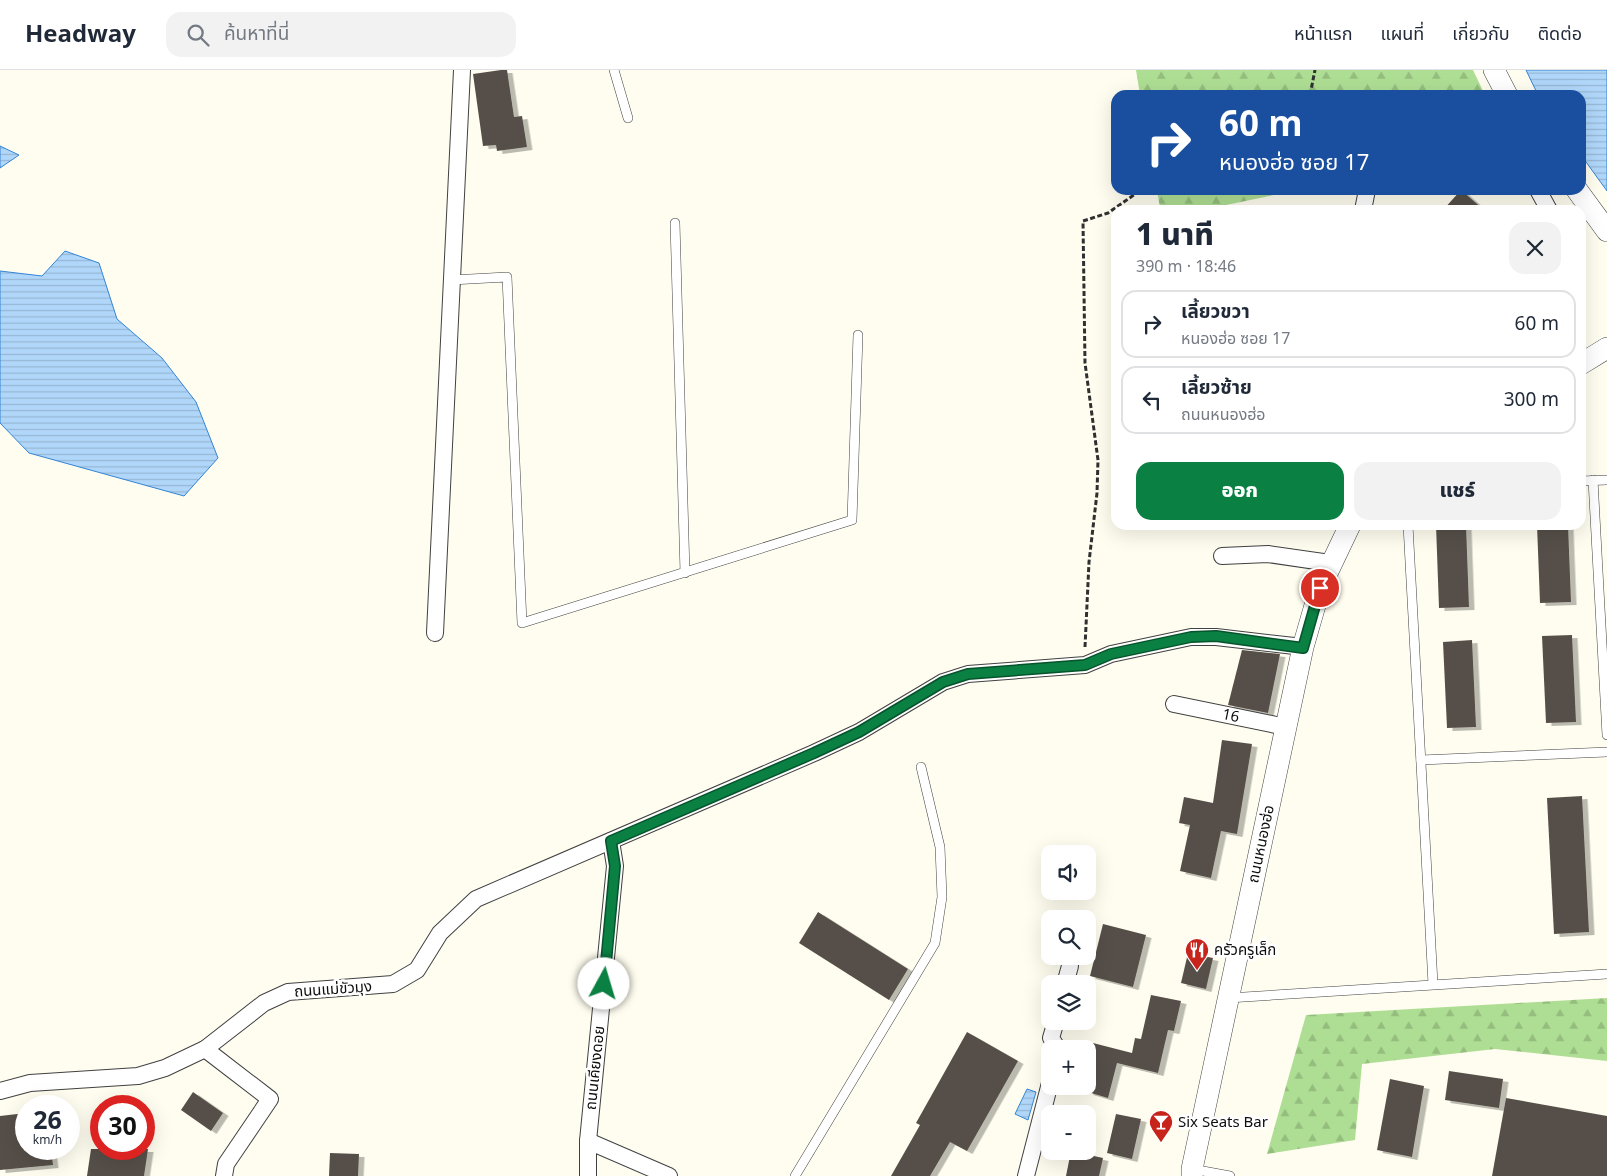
<!DOCTYPE html>
<html lang="th">
<meta charset="utf-8">
<style>
body{margin:0;font-family:Georgia,"Noto Sans Thai",serif;background:#f2f2f3;color:#1f2937;height:100vh;display:flex;flex-direction:column;font-size:19px;white-space:nowrap}
*{box-sizing:border-box;margin:0}
p{font-size:16px;color:#747a83}
.icon{flex:none;width:28px;height:28px;fill:none;stroke:currentColor;stroke-width:2;stroke-linecap:round;stroke-linejoin:round}
.map{position:relative;flex:1;overflow:hidden}
.side{position:absolute;left:1111px;top:135px;width:475px;height:325px;display:flex;flex-direction:column;background:#fff;border-radius:15px;box-shadow:0 5px 20px #0002}
.side>*{flex:none}
.guide{position:absolute;left:1111px;top:20px;width:475px;height:105px;border-radius:15px;box-shadow:0 5px 20px #0002;background:#1a4fa0;color:#fff;overflow:hidden}
.controls{position:absolute;left:1041px;top:775px;display:grid;gap:10px}
.controls a{display:grid;place-items:center;width:55px;height:55px;border-radius:10px;background:#fff;box-shadow:0 5px 20px #0002;font-size:25px}
.speed{position:absolute;left:15px;top:1025px;display:flex;gap:10px;font-size:25px;font-weight:700;text-align:center}
.speed>*{display:grid;place-content:center;width:65px;height:65px;border-radius:50%;background:#fff;box-shadow:0 5px 20px #0002;line-height:1}
.speed small{font-size:12px;font-weight:400}
.speed .limit{border:8px solid #d22;background:#fff;color:#111}
.pin{position:absolute;display:grid;place-items:center;width:42px;height:42px;color:#fff;margin:-21px;border:2px solid #fff;border-radius:50%;box-shadow:0 1px 5px #0007}
.me{position:absolute;width:55px;margin:-28px;rotate:6deg;stroke-linejoin:round;filter:drop-shadow(0 0 4px #0008)}
.turn{display:flex;align-items:center;gap:18px;height:105px;padding:0 25px;font-size:22px}
.turn .icon{width:65px;height:65px;stroke-width:2.5}
.turn b{display:block;font-size:35px;line-height:42px}
.round{display:grid;place-items:center;flex:none;width:52px;height:52px;border-radius:15px;background:#f2f2f3}
.overview{display:flex;align-items:center;justify-content:space-between;height:85px;padding:0 25px}
h1{font-size:30px;font-weight:800;line-height:38px}
.cta{display:flex;gap:10px;margin-top:auto;padding:10px 25px}
.cta a{flex:1;height:58px;border-radius:15px;background:#0b8043;color:#fff;font-size:20px;font-weight:800;line-height:58px;text-align:center}
.cta a+a{background:#f2f2f3;color:#1f2937}
ul{padding:0;list-style:none}
li{display:flex;align-items:center;gap:15px;height:68px;margin:0 10px 8px;padding:0 15px;border:2px solid #e0e1e3;border-radius:15px}
li div{flex:1}
li b{display:block;font-size:19px}
li em{font-style:normal}
header{display:flex;align-items:center;gap:30px;box-sizing:border-box;height:70px;padding:0 25px;background:#fff;border-bottom:1px solid #e0e1e3}
header strong{font-size:24px}
nav{display:flex;gap:28px;margin-inline-start:auto;font-size:18px}
.search{width:350px;height:45px;background:#f2f2f3;display:flex;align-items:center;gap:12px;box-sizing:border-box;padding:0 18px;border-radius:15px;color:#747a83;font-size:19px}
.map>svg:first-child{display:block}
</style>
<header>
<strong>Headway</strong>
<div class="search"><svg class="icon" aria-label="search" viewBox="0 0 24 24"><circle cx="10" cy="10" r="6"/><path d="M15 15l6 6"/></svg>ค้นหาที่นี่</div>
<nav><a>หน้าแรก</a><a>แผนที่</a><a>เกี่ยวกับ</a><a>ติดต่อ</a></nav>
</header>
<div class="map">
<svg width="1607" height="1106" viewBox="0 0 1607 1106">
<defs>
<pattern id="forest-firs" width="22" height="20" patternUnits="userSpaceOnUse" patternTransform="scale(1.25)"><rect width="22" height="20" fill="#aede94"/><path d="M5 1l3.5 6h-7zM16 11l3.5 6h-7z" fill="#94bd7e"/></pattern>
<pattern id="water-rules" width="6" height="5" patternUnits="userSpaceOnUse" patternTransform="scale(1.25)"><rect width="6" height="5" fill="#b0d7fa"/><path d="M0 2.5h6" fill="none" stroke="#96b7d5"/></pattern>
<filter id="shadow"><feDropShadow dx="5.5" dy="3" stdDeviation="0" flood-color="#0004"/></filter>
</defs>
<rect width="100%" height="100%" fill="#fffdef"/>
<!-- forest -->
<g fill="url(#forest-firs)">
<polygon points="1136,0 1473,0 1485,25 1140,25"/>
<polygon points="1157,120 1298,120 1202,140 1160,138"/>
<polygon points="1607,928 1607,991 1495,979 1362,994 1355,1070 1267,1084 1306,945"/>
</g>
<!-- water -->
<g fill="url(#water-rules)" stroke="#3284d6">
<polygon points="1526,0 1607,0 1607,121 1581,85 1581,25 1538,25"/>
<polygon points="0,76 19,85 0,98"/>
<polygon points="65,181 99,193 117,249 162,288 196,332 218,388 184,426 29,383 0,353 0,201 42,206"/>
<polygon points="1027,1019 1036,1022 1028,1050 1015,1044"/>
</g>
<!-- building -->
<g fill="#575049" filter="url(#shadow)">
<polygon points="501,0 507,0 514,47 522,46 527,77 497,81 496,75 483,76 473,4"/>
<polygon points="1461,120 1484,140 1443,140"/>
<polygon points="1436,455 1466,455 1469,537 1439,538"/>
<polygon points="1537,455 1568,455 1571,532 1540,533"/>
<polygon points="1572,565 1576,652 1546,653 1542,566"/>
<polygon points="1472,570 1476,657 1447,658 1443,572"/>
<polygon points="1242,580 1280,584 1268,643 1228,635"/>
<polygon points="1222,670 1252,674 1237,764 1221,761 1211,808 1180,801 1190,755 1179,753 1184,727 1213,733"/>
<polygon points="1582,726 1589,862 1554,864 1547,728"/>
<polygon points="818,842 908,899 889,930 799,873"/>
<polygon points="1103,854 1146,865 1133,917 1090,906"/>
<polygon points="1188,883 1213,888 1206,919 1181,913"/>
<polygon points="1151,925 1181,931 1174,961 1168,960 1158,1003 1117,993 1108,1028 1088,1022 1088,994 1093,973 1132,983 1135,968 1141,969"/>
<polygon points="967,962 1018,991 967,1081 950,1072 930,1106 891,1106 920,1055 916,1053"/>
<polygon points="1449,1001 1503,1009 1499,1038 1445,1030"/>
<polygon points="1390,1009 1424,1016 1412,1087 1377,1080"/>
<polygon points="193,1022 223,1043 211,1061 181,1040"/>
<polygon points="1506,1028 1607,1046 1607,1106 1492,1106"/>
<polygon points="26,1043 26,1079 51,1079 53,1095 0,1100 0,1046"/>
<polygon points="1116,1044 1141,1049 1132,1089 1107,1083"/>
<polygon points="91,1079 148,1079 144,1106 87,1106"/>
<polygon points="1071,1081 1103,1088 1099,1106 1066,1106"/>
<polygon points="330,1083 359,1084 358,1106 329,1106"/>
</g>
<g fill="none" stroke-linecap="round" stroke-linejoin="round">
<!-- service casing -->
<g stroke="#414141" stroke-width="10">
<g id="service">
<polyline points="614,0 628,48"/>
<polyline points="675,153 685,503"/>
<polyline points="451,210 507,207 522,553 852,450 858,265"/>
<polyline points="1593,410 1607,665"/>
<polyline points="1581,411 1607,410"/>
<polyline points="1408,455 1433,914"/>
<polyline points="1421,690 1607,682"/>
<polyline points="1228,928 1607,904"/>
<polyline points="1192,1099 1230,1106"/>
<polyline points="795,1106 935,873 942,827 940,777 921,697"/>
</g>
</g>
<!-- minor casing -->
<g stroke="#414141" stroke-width="18">
<g id="minor">
<polyline points="1538,120 1549,140"/>
<polyline points="1363,140 1367,120"/>
<polyline points="1222,486 1268,484 1330,493"/>
<polyline points="435,563 462,0"/>
<path id="s1" d="M1174 634 1286 657"/>
<polyline points="1065,914 1070,896"/>
<polyline points="1056,951 1051,968 1058,979"/>
<polyline points="205,979 270,1029 226,1094 224,1106"/>
<polyline points="0,1021 30,1013 138,1006 165,998 205,979 264,933 288,922 393,914 417,900 440,863 476,829 814,683 859,662 943,612 968,604 1085,595 1111,584 1191,567 1216,567 1303,577"/>
<polyline points="588,1071 669,1106"/>
<polyline points="588,1106 588,1071 615,796 611,771"/>
<polyline points="1026,1106 1050,1013"/>
</g>
</g>
<!-- tertiary casing -->
<g stroke="#414141" stroke-width="22">
<g id="tertiary">
<polyline points="1494,0 1507,25"/>
<polyline points="1577,120 1607,161"/>
<polyline points="1581,294 1607,278"/>
<polyline points="1192,1106 1192,1099 1303,577 1320,518 1350,455"/>
</g>
</g>
<!-- path -->
<g stroke="#303030" stroke-width="3" stroke-dasharray="5 2.5" stroke-linecap="butt">
<polyline points="1310,25 1315,0"/>
<polyline points="1085,577 1089,492 1097,423 1098,390 1085,293 1083,151 1108,143 1141,120"/>
</g>
<!-- service -->
<use href="#service" stroke="#fff" stroke-width="9"/>
<!-- minor -->
<use href="#minor" stroke="#fff" stroke-width="16"/>
<!-- tertiary -->
<use href="#tertiary" stroke="#fff" stroke-width="21"/>
</g>
<g fill="none" stroke-linecap="round" stroke-linejoin="round">
<!-- route casing -->
<g stroke="#07532c" stroke-width="12">
<polyline id="route" points="604,914 615,796 611,771 814,683 859,662 943,612 968,604 1085,595 1111,584 1191,567 1216,566 1303,578 1320,518"/>
</g>
<!-- route -->
<use href="#route" stroke="#0b8043" stroke-width="9"/>
</g>
<!-- icons -->
<defs>
<g id="restaurant-pin" transform="scale(1.25)"><path d="M0 17L-7.5 6A9.5 9.5 0 1 1 7.5 6Z" fill="#c7251c" stroke="#fff"/><path d="M-5-6h1v4h1v-4h1v4h1v-4h1v5L-1.5 .5V6h-2V.5L-5-1ZM5-6V6H3V1.5H1.5Q1.5-4 5-6Z" fill="#fff"/></g>
<g id="bar-pin" transform="scale(1.25)"><path d="M0 17L-7.5 6A9.5 9.5 0 1 1 7.5 6Z" fill="#c7251c" stroke="#fff"/><path d="M-6-5H6L.8 .8V4.5H3.5V6h-7V4.5H-.8V.8Z" fill="#fff"/></g>
</defs>
<g fill-rule="evenodd">
<use href="#restaurant-pin" x="1197" y="880"/>
<use href="#bar-pin" x="1161" y="1052"/>
</g>
<g text-anchor="middle" stroke-width="5" stroke-linejoin="round" paint-order="stroke">
<!-- street labels -->
<g font-size="15" fill="#0e0e0e" stroke="#fff">
<text dy="5" stroke="none"><textPath href="#s1" startOffset="58">16</textPath></text>
<text transform="translate(1261 774) rotate(-78)" y="5">ถนนหนองฮ่อ</text>
<text transform="translate(333 919) rotate(-4)" y="5">ถนนแม่ขัวมุง</text>
<text transform="translate(595 998) rotate(-84)" y="5">ถนนเคียงดอย</text>
</g>
<!-- poi labels -->
<g font-size="15" fill="#0e0e0e" stroke="#fff" text-anchor="start">
<text x="1214" y="885">ครัวครูเล็ก</text>
<text x="1178" y="1057">Six Seats Bar</text>
</g>
</g>
</svg>
<div class="controls">
<a><svg class="icon" aria-label="sound" viewBox="0 0 24 24"><path d="M4 9h4l5-4v14l-5-4H4zM17 9q2 3 0 6"/></svg></a>
<a><svg class="icon" aria-label="search" viewBox="0 0 24 24"><circle cx="10" cy="10" r="6"/><path d="M15 15l6 6"/></svg></a>
<a><svg class="icon" aria-label="layers" viewBox="0 0 24 24"><path d="M12 4l9 5-9 5-9-5zM3 14l9 5 9-5"/></svg></a>
<a>+</a>
<a>−</a>
</div>
<div class="speed"><div>26<small>km/h</small></div><div class="limit">30</div></div>
<div class="pin" style="left:1320px;top:518px;background:#d93025"><svg class="icon" aria-label="arrive" viewBox="0 0 24 24"><path d="M6 21V4h12l-3 4 3 4H6"/></svg></div>
<svg class="me" style="left:604px;top:914px" viewBox="-20 -20 40 40"><circle r="19" fill="#fff"/><path d="M0-13L10 11 0 6-10 11z" fill="#0b8043"/></svg>
<div class="guide">
<div class="turn"><svg class="icon" aria-label="right" viewBox="0 0 24 24"><path d="M7 20v-9h11M14 6l5 5-5 5"/></svg><div><b>60 m</b>หนองฮ่อ ซอย 17</div></div>
</div>
<section class="side">
<div class="overview"><div><h1>1 นาที</h1><p>390 m · 18:46</p></div><a class="round"><svg class="icon" aria-label="close" viewBox="0 0 24 24"><path d="M6 6l12 12M18 6L6 18"/></svg></a></div>
<ul>
<li><svg class="icon" aria-label="right" viewBox="0 0 24 24"><path d="M7 20v-9h11M14 6l5 5-5 5"/></svg><div><b>เลี้ยวขวา</b><p>หนองฮ่อ ซอย 17</p></div><em>60 m</em></li>
<li><svg class="icon" aria-label="left" viewBox="0 0 24 24"><path d="M17 20v-9H6M10 6l-5 5 5 5"/></svg><div><b>เลี้ยวซ้าย</b><p>ถนนหนองฮ่อ</p></div><em>300 m</em></li>
</ul>
<div class="cta"><a>ออก</a><a>แชร์</a></div>
</section>
</div>
